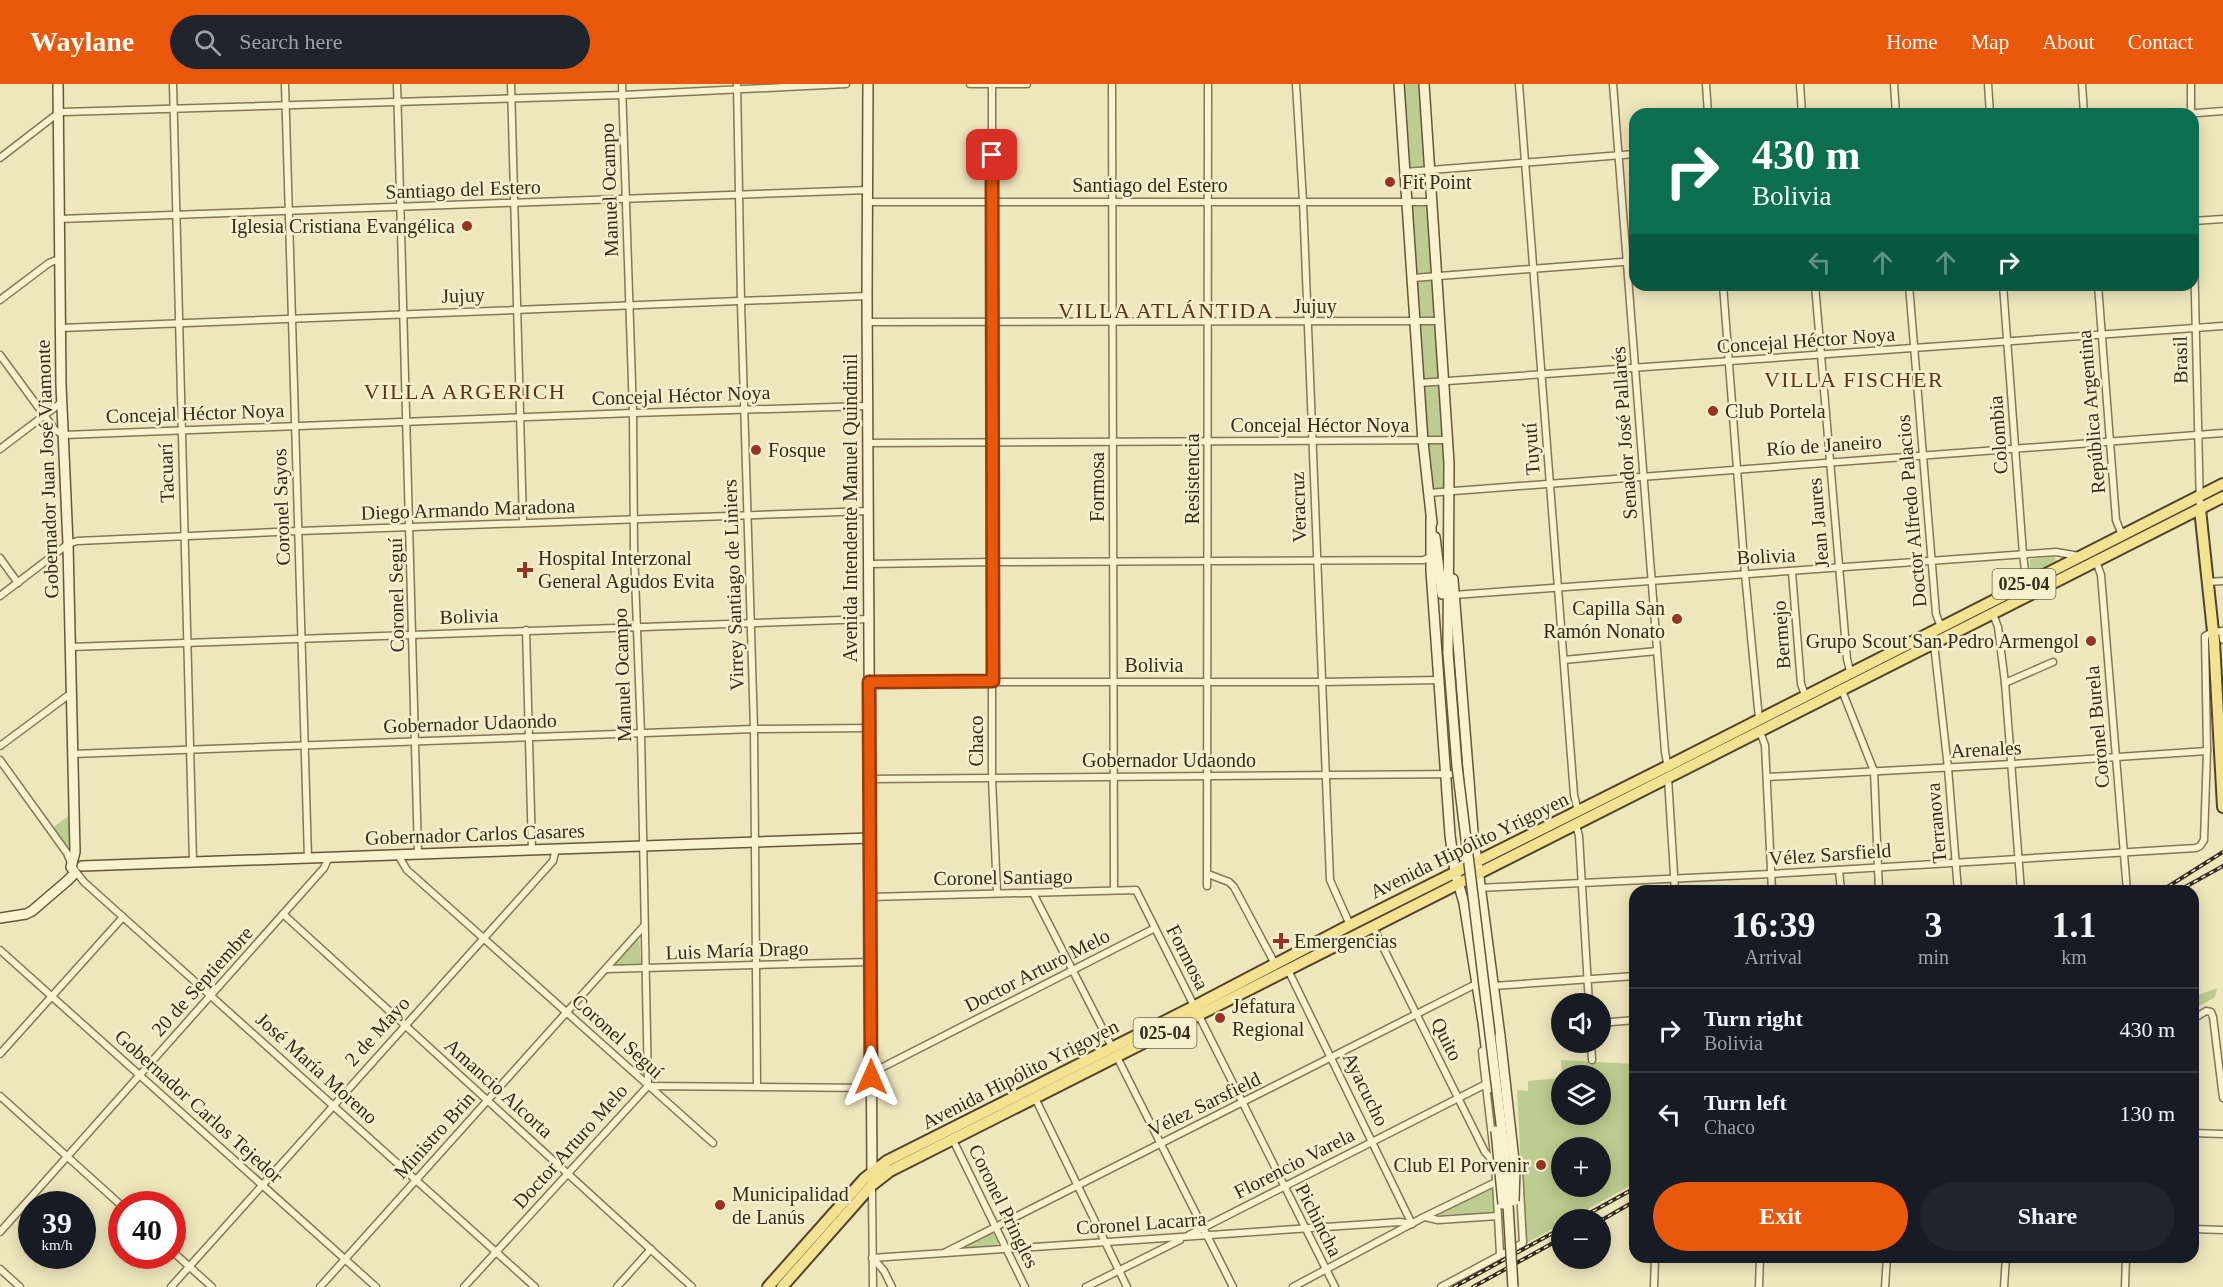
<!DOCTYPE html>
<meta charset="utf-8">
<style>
body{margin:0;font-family:Georgia,serif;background:#20242c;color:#f1f3f6;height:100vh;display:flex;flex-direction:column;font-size:22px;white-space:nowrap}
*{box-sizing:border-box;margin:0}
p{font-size:20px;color:#9ea1a6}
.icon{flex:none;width:33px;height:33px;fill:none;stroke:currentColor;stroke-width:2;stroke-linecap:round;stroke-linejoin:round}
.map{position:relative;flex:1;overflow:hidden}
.drawer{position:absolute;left:1629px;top:801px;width:570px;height:378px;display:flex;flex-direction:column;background:#171b24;border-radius:18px;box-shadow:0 3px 15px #0003}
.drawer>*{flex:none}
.banner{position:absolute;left:1629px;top:24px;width:570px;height:183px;border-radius:18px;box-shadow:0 3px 15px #0003;background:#0b6e4f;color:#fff;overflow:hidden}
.tools{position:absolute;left:1551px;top:909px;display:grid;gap:12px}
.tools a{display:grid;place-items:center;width:60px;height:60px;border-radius:50%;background:#171b24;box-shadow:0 3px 15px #0003;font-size:30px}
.speed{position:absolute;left:18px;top:1107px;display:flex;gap:12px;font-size:30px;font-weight:700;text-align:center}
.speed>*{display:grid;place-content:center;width:78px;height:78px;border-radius:50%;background:#171b24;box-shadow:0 3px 15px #0003;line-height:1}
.speed small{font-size:15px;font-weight:400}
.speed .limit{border:9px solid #d22;background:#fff;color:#111}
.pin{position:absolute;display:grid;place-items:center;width:51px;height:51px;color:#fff;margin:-26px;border-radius:12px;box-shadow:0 3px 9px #0006}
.me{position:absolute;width:66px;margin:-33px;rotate:0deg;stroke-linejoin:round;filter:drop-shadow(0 0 4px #0008)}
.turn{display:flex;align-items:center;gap:21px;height:126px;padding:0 24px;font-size:27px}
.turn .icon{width:78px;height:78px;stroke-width:2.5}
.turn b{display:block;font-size:42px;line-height:51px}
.lanes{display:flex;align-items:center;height:57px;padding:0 24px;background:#0003;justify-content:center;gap:30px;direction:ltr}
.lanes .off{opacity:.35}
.eta{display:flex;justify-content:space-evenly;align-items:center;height:102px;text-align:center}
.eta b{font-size:36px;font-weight:700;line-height:42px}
.primary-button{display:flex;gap:12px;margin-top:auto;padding:12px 24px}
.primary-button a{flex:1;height:69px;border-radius:36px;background:#ea580c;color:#fff;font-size:24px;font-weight:700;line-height:69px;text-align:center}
.primary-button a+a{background:#20242c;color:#f1f3f6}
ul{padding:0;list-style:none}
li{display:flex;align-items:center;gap:18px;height:84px;padding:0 24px;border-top:2px solid #363941}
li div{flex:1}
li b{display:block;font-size:22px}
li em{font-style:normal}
header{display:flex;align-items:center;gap:36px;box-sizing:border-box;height:84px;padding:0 30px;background:#ea580c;color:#fff}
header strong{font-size:28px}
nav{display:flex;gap:33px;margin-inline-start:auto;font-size:21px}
.search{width:420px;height:54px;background:#20242c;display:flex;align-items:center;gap:15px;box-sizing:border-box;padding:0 21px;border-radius:33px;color:#9ea1a6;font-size:22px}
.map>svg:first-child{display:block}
</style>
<header>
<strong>Waylane</strong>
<div class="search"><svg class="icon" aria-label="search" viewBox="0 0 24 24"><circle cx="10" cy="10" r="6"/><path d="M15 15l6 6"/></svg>Search here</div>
<nav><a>Home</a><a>Map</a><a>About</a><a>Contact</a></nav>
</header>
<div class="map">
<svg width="2223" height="1203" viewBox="0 0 2223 1203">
<rect width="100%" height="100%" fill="#eee6bc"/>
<!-- green -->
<g fill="#bdcc90" fill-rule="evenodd">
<polygon points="1399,0 1424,0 1429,85 1405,88"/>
<polygon points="1407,118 1431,118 1448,406 1428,409"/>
<polygon points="2055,473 2056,478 2034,489 2030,486 2030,475"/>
<polygon points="71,730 71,759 69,762 64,762 51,745"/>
<polygon points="639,853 641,881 613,882 613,881"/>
<polygon points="2217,904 2215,913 2193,926 2193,913"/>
<path d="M1561 976 1635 980V1099L1570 1135 1562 1136 1561 1140 1525 1160 1517 1006 1528 1007V997L1561 994 1562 1030H1600V992L1562 991ZM1562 1064H1600V1102H1562Z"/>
<polygon points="1491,1105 1494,1107 1495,1124 1493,1129 1440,1131 1438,1130"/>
<polygon points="990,1147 993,1149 998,1158 997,1162 967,1164 965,1162 966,1159"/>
</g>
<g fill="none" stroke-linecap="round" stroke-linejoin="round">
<!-- street casing -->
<g stroke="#857656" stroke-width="9">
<g id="street">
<polyline points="173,0 193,778"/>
<polyline points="285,0 308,774"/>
<polyline points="397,0 418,770"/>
<polyline points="511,0 523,439"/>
<polyline points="622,0 633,329 634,466 641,650 648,1002"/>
<polyline points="737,0 741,219 754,645 757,1002"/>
<polyline points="970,0 1027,0"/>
<polyline points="992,0 992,694 997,809"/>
<polyline points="1112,0 1114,806"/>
<polyline points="1296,0 1303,117 1330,796 1350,841"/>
<polyline points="1519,0 1574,711 1578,727"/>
<polyline points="1613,0 1665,668 1668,684"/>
<polyline points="1706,0 1708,30"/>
<polyline points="1800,0 1802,30"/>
<polyline points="1894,0 1896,30"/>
<polyline points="1988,0 1990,30"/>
<polyline points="2082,0 2084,30"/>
<polyline points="2191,0 2191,30"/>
<polyline points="2184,30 2223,27"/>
<polyline points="0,74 57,30 63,28 623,11 846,0"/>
<polyline points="1405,88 1635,70"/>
<polyline points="869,118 1431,118"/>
<polyline points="2193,126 2200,425"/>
<polyline points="59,135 868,106"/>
<polyline points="2193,137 2223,135"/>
<polyline points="1413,194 1635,177"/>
<polyline points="1723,201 1745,490 1759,635"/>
<polyline points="1815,201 1847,575 1851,591"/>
<polyline points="1909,201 1936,530 1941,543"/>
<polyline points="2003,201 2023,470 2025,486 2029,498"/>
<polyline points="2098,201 2116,436 2122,451"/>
<polyline points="0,216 49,179 59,175"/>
<polyline points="868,238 1439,237"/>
<polyline points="61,244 867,212"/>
<polyline points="0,271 55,346 64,351 633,329 867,322"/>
<polyline points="1419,299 2223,242"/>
<polyline points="869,359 1447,356"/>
<polyline points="0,365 62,318"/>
<polyline points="1428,409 2223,349"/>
<polyline points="0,474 18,499"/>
<polyline points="2096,477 2101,491 2127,807"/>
<polyline points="869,480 993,478 1424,476 1430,473"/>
<polyline points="1792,488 1801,600 1805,611"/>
<polyline points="2209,498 2223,497"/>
<polyline points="1454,511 2056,468 2079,472"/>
<polyline points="0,512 68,460 77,457 299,447 869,427"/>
<polyline points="1993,530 1998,543 2005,599 2021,807"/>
<polyline points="526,546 532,766"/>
<polyline points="2222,547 2223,556"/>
<polyline points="1934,560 1948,684 1958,807"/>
<polyline points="70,563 869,535"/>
<polyline points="1564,576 1657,567"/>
<polyline points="869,598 1322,598 1439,596"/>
<polyline points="2005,599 2053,578"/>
<polyline points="1841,604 1874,687 1879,807"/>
<polyline points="1760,648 1765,661 1772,807"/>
<polyline points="0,662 70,610"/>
<polyline points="72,670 754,645 869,644"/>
<polyline points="0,676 67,769 71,779"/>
<polyline points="1767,693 2013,680 2207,667"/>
<polyline points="1668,694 1675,807"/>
<polyline points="870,695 1461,690"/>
<polyline points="1576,741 1579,752 1589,920"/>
<polyline points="398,771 407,786 713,1059"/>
<polyline points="1839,786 1841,807"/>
<polyline points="77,789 84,798 123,833 535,1203"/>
<polyline points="1208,790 1229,798 1234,803 1275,880"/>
<polyline points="1207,802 1208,0"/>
<polyline points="1477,804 1771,790 2196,764 2200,762 2204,756 2207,667 2205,552 2212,548 2223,547"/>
<polyline points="1033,809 1112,963"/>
<polyline points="870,813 1136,806 1335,1203"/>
<polyline points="283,830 692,1203"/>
<polyline points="1373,843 1485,1068 1495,1079"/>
<polyline points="0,866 376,1203"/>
<polyline points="606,885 870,878"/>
<polyline points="1288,886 1412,1140"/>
<polyline points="1493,902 1635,892"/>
<polyline points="2193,935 2206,927 2211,928 2213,933 2223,1014"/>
<polyline points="1600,939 1635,936"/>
<polyline points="1591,958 1592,976"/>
<polyline points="1482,967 1495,1079 1500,1170"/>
<polyline points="0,970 123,833"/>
<polyline points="1117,973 1233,1203"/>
<polyline points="871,992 881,984 1155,844"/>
<polyline points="0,1012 122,1122"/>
<polyline points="1035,1014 1127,1203"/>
<polyline points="2193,1049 2223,1050"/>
<polyline points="953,1056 1025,1203"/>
<polyline points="872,1105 873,1203"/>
<polyline points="1425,1133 1438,1136 1498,1132"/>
<polyline points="2193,1145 2223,1146"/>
<polyline points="0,1148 324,784 329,773"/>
<polyline points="1189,1151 1486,1000"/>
<polyline points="172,1167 212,1203"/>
<polyline points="946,1168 1476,900"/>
<polyline points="872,1174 1400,1138 1412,1140"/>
<polyline points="873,1174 884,1187 892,1203"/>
<polyline points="0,1185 20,1203"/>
<polyline points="171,1203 553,777 556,765"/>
<polyline points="320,1203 644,842"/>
<polyline points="464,1203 648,1002 871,1004"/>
<polyline points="617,1203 651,1165"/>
<polyline points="1086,1203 1180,1156"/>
<polyline points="1293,1203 1424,1133 1496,1098"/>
<polyline points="1441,1203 1523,1159 1519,1087"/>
<polyline points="1654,1203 1655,1173"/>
<polyline points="1759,1203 1760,1173"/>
<polyline points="1885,1203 1887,1173"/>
<polyline points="2004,1203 2006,1173"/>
<polyline points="2125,1203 2126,1173"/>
</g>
</g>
<!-- secondary casing -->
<g stroke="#675639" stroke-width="12">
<g id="secondary">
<polyline points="58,0 61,301 68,460 75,768 71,783 75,789"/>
<polyline points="868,0 867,212 872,1092"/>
<polyline points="1399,0 1423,358 1432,439"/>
<polyline points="1424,0 1449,379 1448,569"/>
<polyline points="1431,435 1431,487 1450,751 1455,788 1464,819 1483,938 1491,1004"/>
<polyline points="1435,453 1442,510"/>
<polyline points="1453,495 1473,748 1500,952"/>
<polyline points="82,782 870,754"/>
<polyline points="0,834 26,830 32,827 67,797 75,789"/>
</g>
</g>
<!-- primary casing -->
<g stroke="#53432a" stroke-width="14">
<g id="primary">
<polyline points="2200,425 2214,557 2223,723"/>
<polyline points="768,1203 864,1095 887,1077 1195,922 1350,841 1668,682 2223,400"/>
<polyline points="782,1203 872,1101 890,1087 2223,413"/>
</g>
</g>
<!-- street -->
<use href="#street" stroke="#f9f2cf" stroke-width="6"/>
<!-- secondary -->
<use href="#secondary" stroke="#f9f2cf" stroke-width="9"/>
<!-- primary -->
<use href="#primary" stroke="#f3e292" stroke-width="10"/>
<!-- rail casing -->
<g stroke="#342b1b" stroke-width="4">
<g id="rail">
<polyline points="2161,807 2223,768"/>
<polyline points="2178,807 2223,782"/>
<polyline points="1577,1136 1635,1104"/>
<polyline points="1600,1137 1635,1117"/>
<polyline points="1454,1203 1562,1144"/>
<polyline points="1473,1203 1562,1154"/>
</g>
</g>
<!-- rail -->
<use href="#rail" stroke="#f5efcc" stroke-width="1.5" stroke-dasharray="4.5" stroke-linecap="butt"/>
<!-- secondary-bridge casing -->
<g stroke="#675639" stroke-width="12" stroke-linecap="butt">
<g id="secondary-bridge">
<polyline points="1448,569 1457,682 1505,1072 1513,1203"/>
<polyline points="1500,952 1515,1085 1514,1117"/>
<polyline points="1496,1047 1503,1120"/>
</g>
</g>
<!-- secondary-bridge -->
<use href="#secondary-bridge" stroke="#f9f2cf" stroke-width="9"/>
</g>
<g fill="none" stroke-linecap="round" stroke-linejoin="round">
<!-- route casing -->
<g stroke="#983908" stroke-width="15">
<polyline id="route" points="871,993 869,598 993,597 992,71"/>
</g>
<!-- route -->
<use href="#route" stroke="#ea580c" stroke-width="10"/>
</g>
<!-- markers -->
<g fill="#953425" stroke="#f5efcc" stroke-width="2">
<circle cx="1390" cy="98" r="6"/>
<circle cx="467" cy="142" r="6"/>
<circle cx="1713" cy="327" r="6"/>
<circle cx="756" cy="366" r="6"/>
<path d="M522 477h6v6h6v6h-6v6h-6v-6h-6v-6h6z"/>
<circle cx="1677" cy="535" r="6"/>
<circle cx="2091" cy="557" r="6"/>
<path d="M1278 848h6v6h6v6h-6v6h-6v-6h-6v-6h6z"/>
<circle cx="1220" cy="934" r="6"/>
<circle cx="1541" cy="1081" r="6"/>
<circle cx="720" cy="1121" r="6"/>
</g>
<g text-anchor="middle" stroke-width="5" stroke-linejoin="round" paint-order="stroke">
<!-- shield labels -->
<g fill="#f5efcc" stroke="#6e6650" stroke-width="1.5">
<rect x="1992.5" y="485" width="63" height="30" rx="4.5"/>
<rect x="1133.5" y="934" width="63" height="30" rx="4.5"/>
</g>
<g font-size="18" font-weight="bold" fill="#342b1b">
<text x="2024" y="506">025-04</text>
<text x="1165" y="955">025-04</text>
</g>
<!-- poi labels -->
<g font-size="20" fill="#342b1b" stroke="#f5efcc" text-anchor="start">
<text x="1402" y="105">Fit Point</text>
<text x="455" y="149" text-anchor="end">Iglesia Cristiana Evangélica</text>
<text x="1725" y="334">Club Portela</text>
<text x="768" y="373">Fosque</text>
<text x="538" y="481">Hospital Interzonal<tspan x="538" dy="23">General Agudos Evita</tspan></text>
<text x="1665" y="531" text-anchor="end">Capilla San<tspan x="1665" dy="23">Ramón Nonato</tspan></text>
<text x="2079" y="564" text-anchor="end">Grupo Scout San Pedro Armengol</text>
<text x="1294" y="864">Emergencias</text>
<text x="1232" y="929">Jefatura<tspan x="1232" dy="23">Regional</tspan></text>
<text x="1529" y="1088" text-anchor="end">Club El Porvenir</text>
<text x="732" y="1117">Municipalidad<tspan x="732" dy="23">de Lanús</tspan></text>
</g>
<!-- street labels -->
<g font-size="20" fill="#342b1b" stroke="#f5efcc">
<text x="1150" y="108">Santiago del Estero</text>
<text transform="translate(463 105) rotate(-2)" y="7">Santiago del Estero</text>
<text transform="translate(609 106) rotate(-92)" y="7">Manuel Ocampo</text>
<text transform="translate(463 211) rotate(-2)" y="7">Jujuy</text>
<text x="1315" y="229">Jujuy</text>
<text transform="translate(1806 256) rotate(-4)" y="7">Concejal Héctor Noya</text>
<text transform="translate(2180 276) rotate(-91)" y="7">Brasil</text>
<text transform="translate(681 311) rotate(-2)" y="7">Concejal Héctor Noya</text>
<text transform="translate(2091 328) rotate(-95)" y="7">República Argentina</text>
<text transform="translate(195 329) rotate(-2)" y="7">Concejal Héctor Noya</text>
<text x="1320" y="348">Concejal Héctor Noya</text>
<text transform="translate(1624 349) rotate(-94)" y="7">Senador José Pallarés</text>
<text transform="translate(1998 351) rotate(-94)" y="7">Colombia</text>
<text transform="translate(1824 361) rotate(-4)" y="7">Río de Janeiro</text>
<text transform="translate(1531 365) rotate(-94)" y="7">Tuyutí</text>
<text transform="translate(47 385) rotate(-92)" y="7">Gobernador Juan José Viamonte</text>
<text transform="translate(166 389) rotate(-92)" y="7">Tacuarí</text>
<text transform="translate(1192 395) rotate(-90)" y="7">Resistencia</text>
<text transform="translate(1097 403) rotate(-90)" y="7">Formosa</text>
<text transform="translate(281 423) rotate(-92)" y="7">Coronel Sayos</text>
<text transform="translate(1298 423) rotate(-92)" y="7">Veracruz</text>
<text transform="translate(850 424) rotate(-90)" y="7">Avenida Intendente Manuel Quindimil</text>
<text transform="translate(468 425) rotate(-2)" y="7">Diego Armando Maradona</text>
<text transform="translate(1911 427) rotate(-95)" y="7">Doctor Alfredo Palacios</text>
<text transform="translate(1818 439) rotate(-95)" y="7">Jean Jaures</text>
<text transform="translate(1766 472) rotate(-3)" y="7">Bolivia</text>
<text transform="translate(733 501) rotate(-92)" y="7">Virrey Santiago de Liniers</text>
<text transform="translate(396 511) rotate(-91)" y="7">Coronel Seguí</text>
<text transform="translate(469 532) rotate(-2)" y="7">Bolivia</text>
<text transform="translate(1781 551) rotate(-94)" y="7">Bermejo</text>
<text x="1154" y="588">Bolivia</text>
<text transform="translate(622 591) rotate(-92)" y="7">Manuel Ocampo</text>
<text transform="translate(470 639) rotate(-2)" y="7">Gobernador Udaondo</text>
<text transform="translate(2097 643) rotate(-95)" y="7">Coronel Burela</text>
<text transform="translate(976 657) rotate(-90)" y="7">Chaco</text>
<text transform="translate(1986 665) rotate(-3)" y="7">Arenales</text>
<text x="1169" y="683">Gobernador Udaondo</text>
<text transform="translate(1936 739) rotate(-95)" y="7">Terranova</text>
<text transform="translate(475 750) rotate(-2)" y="7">Gobernador Carlos Casares</text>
<text transform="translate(1469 761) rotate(-26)" y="7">Avenida Hipólito Yrigoyen</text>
<text transform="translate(1830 770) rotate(-4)" y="7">Vélez Sarsfield</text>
<text transform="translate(1003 793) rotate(-1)" y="7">Coronel Santiago</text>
<text transform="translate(737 866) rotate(-2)" y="7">Luis María Drago</text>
<text transform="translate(1188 873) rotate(63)" y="7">Formosa</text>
<text transform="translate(1037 886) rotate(-27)" y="7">Doctor Arturo Melo</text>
<text transform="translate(202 897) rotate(-48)" y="7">20 de Septiembre</text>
<text transform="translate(377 947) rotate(-48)" y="7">2 de Mayo</text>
<text transform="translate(618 952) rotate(42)" y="7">Coronel Seguí</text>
<text transform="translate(1447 955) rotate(63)" y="7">Quito</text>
<text transform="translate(317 984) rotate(42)" y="7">José María Moreno</text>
<text transform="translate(1020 990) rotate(-27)" y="7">Avenida Hipólito Yrigoyen</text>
<text transform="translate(499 1004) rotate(42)" y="7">Amancio Alcorta</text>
<text transform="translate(1366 1005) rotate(64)" y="7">Ayacucho</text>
<text transform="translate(1204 1020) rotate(-26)" y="7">Vélez Sarsfield</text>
<text transform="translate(199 1022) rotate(42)" y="7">Gobernador Carlos Tejedor</text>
<text transform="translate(434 1051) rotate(-48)" y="7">Ministro Brin</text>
<text transform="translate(570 1062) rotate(-48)" y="7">Doctor Arturo Melo</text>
<text transform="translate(1294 1079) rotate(-27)" y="7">Florencio Varela</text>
<text transform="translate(1004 1122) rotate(64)" y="7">Coronel Pringles</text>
<text transform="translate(1319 1136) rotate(63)" y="7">Pichincha</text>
<text transform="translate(1141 1139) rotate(-4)" y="7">Coronel Lacarra</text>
</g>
<!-- quarter labels -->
<g font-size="22" letter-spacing="1.5" fill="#61321a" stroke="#f5efcc">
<text x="1166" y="234">VILLA ATLÁNTIDA</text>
<text x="1854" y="303">VILLA FISCHER</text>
<text x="465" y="315">VILLA ARGERICH</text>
</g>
</g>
</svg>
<div class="tools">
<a><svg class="icon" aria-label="sound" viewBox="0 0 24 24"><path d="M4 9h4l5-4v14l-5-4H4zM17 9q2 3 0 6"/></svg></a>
<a><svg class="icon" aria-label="layers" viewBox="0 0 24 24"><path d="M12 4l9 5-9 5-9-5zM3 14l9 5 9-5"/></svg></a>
<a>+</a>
<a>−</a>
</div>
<div class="speed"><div>39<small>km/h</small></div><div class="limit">40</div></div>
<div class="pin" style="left:992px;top:71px;background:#d93025"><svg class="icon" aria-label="arrive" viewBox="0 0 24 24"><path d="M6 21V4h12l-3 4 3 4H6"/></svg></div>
<svg class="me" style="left:871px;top:993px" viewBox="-20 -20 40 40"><path d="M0-17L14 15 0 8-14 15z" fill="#ea580c" stroke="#fff" stroke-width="4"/></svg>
<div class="banner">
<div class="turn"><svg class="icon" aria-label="right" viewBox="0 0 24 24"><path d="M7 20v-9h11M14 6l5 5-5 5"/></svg><div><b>430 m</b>Bolivia</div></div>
<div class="lanes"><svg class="icon off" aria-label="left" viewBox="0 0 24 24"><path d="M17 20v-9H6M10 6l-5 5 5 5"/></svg><svg class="icon off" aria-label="ahead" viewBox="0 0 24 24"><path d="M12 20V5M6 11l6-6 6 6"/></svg><svg class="icon off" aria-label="ahead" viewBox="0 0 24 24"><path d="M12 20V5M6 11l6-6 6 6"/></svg><svg class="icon" aria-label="right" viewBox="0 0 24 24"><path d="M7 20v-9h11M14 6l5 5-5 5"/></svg></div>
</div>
<section class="drawer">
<div class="eta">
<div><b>16:39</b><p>Arrival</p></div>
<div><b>3</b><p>min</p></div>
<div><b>1.1</b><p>km</p></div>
</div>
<ul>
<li><svg class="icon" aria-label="right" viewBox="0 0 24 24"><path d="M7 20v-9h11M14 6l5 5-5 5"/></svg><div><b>Turn right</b><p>Bolivia</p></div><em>430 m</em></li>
<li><svg class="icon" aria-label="left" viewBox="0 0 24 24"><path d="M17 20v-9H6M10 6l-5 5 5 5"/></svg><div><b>Turn left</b><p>Chaco</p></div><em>130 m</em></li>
</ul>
<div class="primary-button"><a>Exit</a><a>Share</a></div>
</section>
</div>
